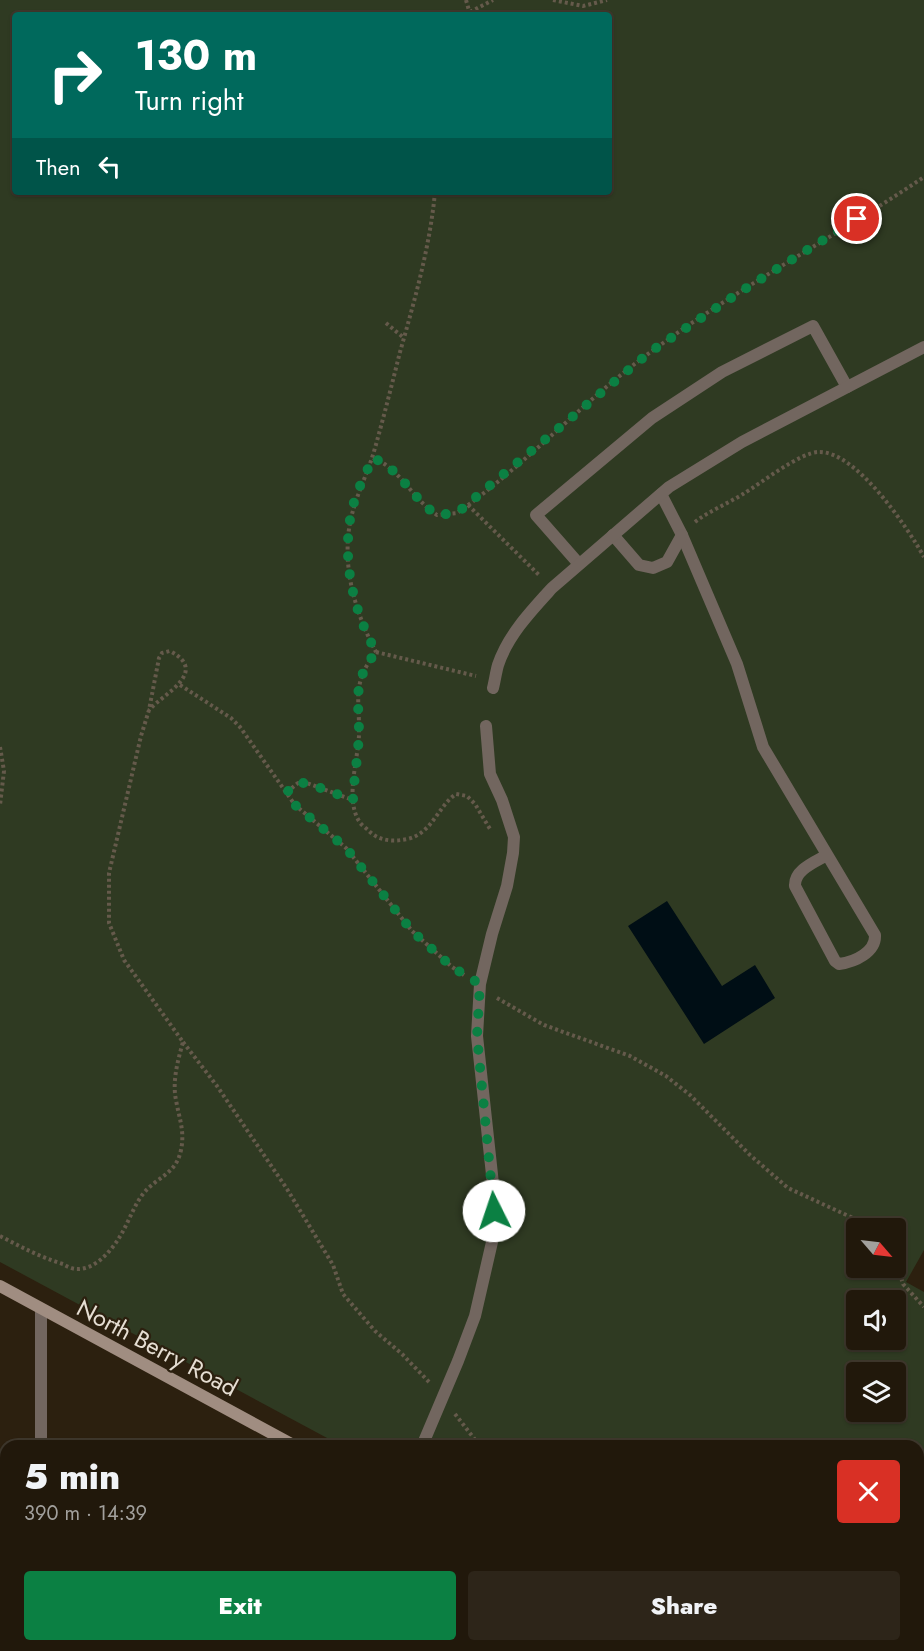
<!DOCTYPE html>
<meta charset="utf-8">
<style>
body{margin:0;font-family:Jost,sans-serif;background:#2d2519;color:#f1f3f6;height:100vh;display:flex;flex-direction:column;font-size:22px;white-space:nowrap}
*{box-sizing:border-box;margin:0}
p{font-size:20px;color:#a2a09d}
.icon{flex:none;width:33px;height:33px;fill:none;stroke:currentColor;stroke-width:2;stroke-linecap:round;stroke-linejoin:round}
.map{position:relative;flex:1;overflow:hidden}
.details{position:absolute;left:0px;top:1440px;width:924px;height:212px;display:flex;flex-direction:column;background:#21180b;border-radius:18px 18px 0 0;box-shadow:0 2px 4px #0004,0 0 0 2px #3e372c}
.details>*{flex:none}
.banner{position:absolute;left:12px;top:12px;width:600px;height:183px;border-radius:6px;box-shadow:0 2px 4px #0004,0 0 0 2px #3e372c;background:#00695c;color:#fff;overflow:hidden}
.needle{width:39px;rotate:118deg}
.tools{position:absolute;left:846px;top:1218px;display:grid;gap:12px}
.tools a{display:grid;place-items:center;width:60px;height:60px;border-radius:6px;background:#21180b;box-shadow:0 2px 4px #0004,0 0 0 2px #3e372c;font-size:30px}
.pin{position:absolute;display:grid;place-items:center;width:51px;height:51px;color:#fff;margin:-26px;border:3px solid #fff;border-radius:50%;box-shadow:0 2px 6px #0007}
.me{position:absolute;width:66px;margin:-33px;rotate:356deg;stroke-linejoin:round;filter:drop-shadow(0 0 4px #0008)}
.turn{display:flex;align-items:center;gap:21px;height:126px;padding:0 24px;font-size:27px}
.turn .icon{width:78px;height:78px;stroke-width:2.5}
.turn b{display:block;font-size:42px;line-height:51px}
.then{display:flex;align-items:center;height:57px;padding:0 24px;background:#0003;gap:12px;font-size:22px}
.round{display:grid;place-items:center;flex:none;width:63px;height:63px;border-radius:6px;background:#2d2519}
.overview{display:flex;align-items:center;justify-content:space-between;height:102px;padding:0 24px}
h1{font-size:36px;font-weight:800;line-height:45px}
.action{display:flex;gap:12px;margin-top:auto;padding:12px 24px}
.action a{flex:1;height:69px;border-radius:6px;background:#0b8043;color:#fff;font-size:24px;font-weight:800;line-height:69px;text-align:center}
.action a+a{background:#2d2519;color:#f1f3f6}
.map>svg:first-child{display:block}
</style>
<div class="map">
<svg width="924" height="1651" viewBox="0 0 924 1651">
<rect width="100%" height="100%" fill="#2c200f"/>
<!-- green -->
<path fill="#2f3a22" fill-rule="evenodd" d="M0 0H924V1250L906 1282 924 1292V1651H723L713 1646H918V1446H342L0 1262ZM15 15H609V192H15ZM856 1228H896V1268H856ZM856 1300H896V1340H856ZM856 1372H896V1412H856Z"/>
<!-- water -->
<polygon fill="#000e15" points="667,901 722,986 755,965 775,998 704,1044 628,926"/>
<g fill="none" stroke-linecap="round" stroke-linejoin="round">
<!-- path -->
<g stroke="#655a4b" stroke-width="4" stroke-dasharray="3 3" stroke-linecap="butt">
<polyline points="466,0 470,14"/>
<polyline points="553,0 583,6 607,0"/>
<polyline points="470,12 493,0"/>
<path d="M435 192C430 246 415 299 400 352 392 384 384 416 375 448 366 480 350 505 348 539 345 578 358 618 376 652 351 684 360 700 359 735 358 760 345 799 359 821 361 825 366 828 369 831 379 841 393 842 407 839 432 834 438 806 456 794L467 796 475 804 490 829"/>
<polyline points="386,323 404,338"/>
<path d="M373 458C401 469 412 499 437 515L457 513C527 464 584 400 652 351 739 287 835 237 924 177"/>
<polyline points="468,505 540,576"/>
<path d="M695 522C709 511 727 504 743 494 760 484 800 452 819 452 856 451 908 528 924 557"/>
<polyline points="376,652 476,676"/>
<polyline points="180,685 231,718 240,727 295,805 346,848 412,931 452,967 464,975"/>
<polyline points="0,747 4,771 0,805"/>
<polyline points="287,792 298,783 307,783 353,800"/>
<polyline points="497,998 544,1025 630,1056 666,1076 690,1095 750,1155 788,1188 855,1219 868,1228"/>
<polyline points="183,1042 217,1086 287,1189 333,1265 343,1294 375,1331 402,1354 429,1382"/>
<path d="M0 1236C21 1247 40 1257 63 1264 66 1266 72 1269 76 1269 95 1270 110 1252 119 1238 128 1224 133 1207 143 1194 156 1177 176 1175 181 1150 185 1131 179 1118 176 1100 172 1081 178 1060 183 1042L124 960 109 923V873L141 736 149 710 159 658 162 653 170 651C210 672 163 694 149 710"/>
<polyline points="896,1261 903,1284 924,1307"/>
<polyline points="455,1414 480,1446"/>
<polyline points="798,1646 806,1651"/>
</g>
<!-- lane -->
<g stroke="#72665f" stroke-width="12">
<path d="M661 494 682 535 737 664 763 747 875 935C876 952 855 962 839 964L835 961 795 886C794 870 815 862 827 855"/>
<polyline points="613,535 639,565 653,568 667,562 682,535"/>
<polyline points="579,564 536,515 652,418 722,372 813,326 847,387"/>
<path d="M493 688C495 680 496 672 498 665 508 635 531 611 552 588L669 487 742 442 924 347"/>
<polyline points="422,1446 458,1361 475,1316 495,1229 494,1193 477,1036 480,984 492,934 507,886 513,853 514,837 502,800 490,774 486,726"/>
</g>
<!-- street -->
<g stroke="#72665f" stroke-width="12">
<polyline points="41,1446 41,1309"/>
<polyline points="57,1646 58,1651"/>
</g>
<!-- secondary -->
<g stroke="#a08d81" stroke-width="12">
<polyline points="0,1286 295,1446"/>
<polyline points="670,1646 681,1651"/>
</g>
</g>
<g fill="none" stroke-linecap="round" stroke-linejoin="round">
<!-- route -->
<path stroke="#0b8043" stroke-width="10" stroke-dasharray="0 18" d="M494 1211 477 1036 480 984 452 967 412 931 346 848 295 805 287 792 298 783H307L353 800C354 778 358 756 359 734 359 699 352 682 376 652 353 610 342 561 351 514 355 494 365 475 373 458 401 469 412 499 437 515L457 513 650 352 740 292 857 219"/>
</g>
<g text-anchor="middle" stroke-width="4.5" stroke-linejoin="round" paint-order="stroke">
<!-- street labels -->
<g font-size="24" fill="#e6ded3" stroke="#2c200f">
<text transform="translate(157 1348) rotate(28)" y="8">North Berry Road</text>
</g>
</g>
</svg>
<div class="tools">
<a><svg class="needle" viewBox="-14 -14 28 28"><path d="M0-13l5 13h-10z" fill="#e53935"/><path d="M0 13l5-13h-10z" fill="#a2a09d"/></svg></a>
<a><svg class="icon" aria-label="sound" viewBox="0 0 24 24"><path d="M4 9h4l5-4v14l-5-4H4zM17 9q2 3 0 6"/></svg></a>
<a><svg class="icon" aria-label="layers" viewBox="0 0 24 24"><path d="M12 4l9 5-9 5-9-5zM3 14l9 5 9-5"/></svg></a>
</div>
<div class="pin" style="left:857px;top:219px;background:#d93025"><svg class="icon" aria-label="arrive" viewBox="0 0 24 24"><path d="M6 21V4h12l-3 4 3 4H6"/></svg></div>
<svg class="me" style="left:494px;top:1211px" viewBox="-20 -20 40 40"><circle r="19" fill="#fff"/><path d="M0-13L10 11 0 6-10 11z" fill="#0b8043"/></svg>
<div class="banner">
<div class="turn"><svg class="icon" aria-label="right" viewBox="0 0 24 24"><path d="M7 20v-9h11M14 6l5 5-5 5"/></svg><div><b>130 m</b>Turn right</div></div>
<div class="then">Then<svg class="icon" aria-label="left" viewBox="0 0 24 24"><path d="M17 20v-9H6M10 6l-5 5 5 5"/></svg></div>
</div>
<section class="details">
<div class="overview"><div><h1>5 min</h1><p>390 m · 14:39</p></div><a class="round" style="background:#d93025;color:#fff"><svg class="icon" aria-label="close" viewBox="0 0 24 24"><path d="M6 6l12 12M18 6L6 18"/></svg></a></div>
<div class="action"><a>Exit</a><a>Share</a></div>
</section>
</div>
